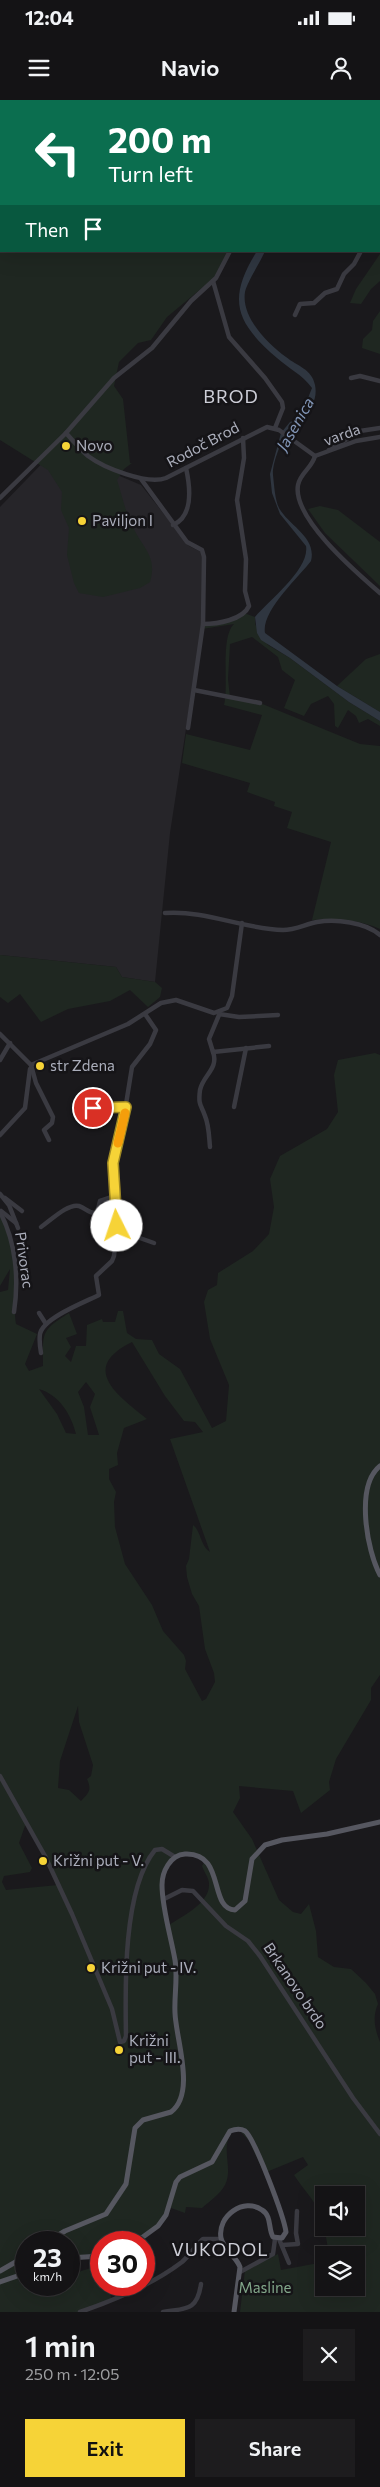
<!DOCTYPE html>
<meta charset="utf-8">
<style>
body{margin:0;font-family:Commissioner,sans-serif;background:#1d1c1e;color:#f1f3f6;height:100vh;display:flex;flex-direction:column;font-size:19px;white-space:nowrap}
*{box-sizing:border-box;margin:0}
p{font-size:16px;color:#9d9ea0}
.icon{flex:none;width:28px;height:28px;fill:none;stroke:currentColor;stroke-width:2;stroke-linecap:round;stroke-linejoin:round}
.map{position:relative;height:2212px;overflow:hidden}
.sheet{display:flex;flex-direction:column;background:#141315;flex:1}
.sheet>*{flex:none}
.guide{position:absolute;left:0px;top:0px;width:380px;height:152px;box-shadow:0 5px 20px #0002,0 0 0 1px #333234;background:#0b6e4f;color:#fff;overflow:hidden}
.tools{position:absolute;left:315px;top:2086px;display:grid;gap:10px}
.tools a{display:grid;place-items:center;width:50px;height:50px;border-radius:0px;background:#141315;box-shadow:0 5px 20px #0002,0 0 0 1px #333234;font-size:25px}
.speed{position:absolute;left:15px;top:2131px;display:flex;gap:10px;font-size:25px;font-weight:700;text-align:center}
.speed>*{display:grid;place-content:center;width:65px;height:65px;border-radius:50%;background:#141315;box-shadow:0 5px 20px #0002,0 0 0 1px #333234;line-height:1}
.speed small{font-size:12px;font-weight:400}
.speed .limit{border:8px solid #d22;background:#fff;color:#111}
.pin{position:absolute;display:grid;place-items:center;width:42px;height:42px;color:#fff;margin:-21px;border:2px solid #fff;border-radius:50%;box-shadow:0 1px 5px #0007}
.me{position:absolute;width:55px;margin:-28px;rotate:356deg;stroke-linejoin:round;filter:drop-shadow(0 0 4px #0008)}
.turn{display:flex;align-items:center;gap:18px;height:105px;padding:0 25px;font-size:22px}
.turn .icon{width:65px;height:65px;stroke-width:2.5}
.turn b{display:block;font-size:35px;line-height:42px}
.then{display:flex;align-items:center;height:48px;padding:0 25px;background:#0003;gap:10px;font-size:19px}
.round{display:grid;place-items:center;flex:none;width:52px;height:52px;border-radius:0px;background:#1d1c1e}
.summary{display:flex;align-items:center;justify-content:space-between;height:85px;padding:0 25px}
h1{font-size:30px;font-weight:600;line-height:38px}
.action{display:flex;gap:10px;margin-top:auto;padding:10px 25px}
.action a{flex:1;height:58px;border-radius:0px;background:#f6d337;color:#111;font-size:20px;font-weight:600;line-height:58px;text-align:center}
.action a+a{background:#1d1c1e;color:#f1f3f6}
.status{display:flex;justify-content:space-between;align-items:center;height:35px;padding:0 25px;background:#141315;direction:ltr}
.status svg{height:14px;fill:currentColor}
header{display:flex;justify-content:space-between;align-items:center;height:65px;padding:0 25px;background:#141315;font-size:22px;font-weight:600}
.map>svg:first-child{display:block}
</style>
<div class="status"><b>12:04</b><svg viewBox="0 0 49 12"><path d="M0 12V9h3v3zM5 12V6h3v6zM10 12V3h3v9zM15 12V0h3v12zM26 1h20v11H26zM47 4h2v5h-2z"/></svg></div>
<header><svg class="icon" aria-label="menu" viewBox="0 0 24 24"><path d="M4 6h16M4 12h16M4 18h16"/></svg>Navio<svg class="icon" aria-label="person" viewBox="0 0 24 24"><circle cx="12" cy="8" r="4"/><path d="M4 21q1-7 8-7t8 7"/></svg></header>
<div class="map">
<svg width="380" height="2212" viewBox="0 0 380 2212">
<rect width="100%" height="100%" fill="#1a191c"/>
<!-- built -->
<polygon fill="#262529" points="56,349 141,385 189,446 201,452 205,467 203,518 170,733 155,882 122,877 116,867 0,855 0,407"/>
<!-- green -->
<g fill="#1f2721" fill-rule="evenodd">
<path d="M0 0 296 1H1V151H230L220 173 167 217 151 240 138 243 119 262 114 286 123 299 130 363H132L124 369 117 380C122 395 125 411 132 425 141 447 158 455 150 482L140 488 103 497 79 493 74 483 67 455 69 428 61 410 62 392 48 370 0 340Z"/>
<polygon points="380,154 380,181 371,189 361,204 350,203 356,189"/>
<polygon points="380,211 380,254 362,248 363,239 372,230 373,221"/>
<polygon points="320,406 338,410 380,442 380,486 325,433 308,409"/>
<path d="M244 513 255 517V524L268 545 290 558 349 602 380 621V626L368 619 359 623 356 616 348 610 338 628 335 626 334 604 328 596 311 604 304 616 284 608 295 580 282 570 278 557 252 537 230 544 228 579 230 597 260 603 360 644 380 646V829C357 819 336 819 312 820L331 742 287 728 292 712 274 706 275 702 247 692 250 683 182 663 186 634 250 650 262 615 224 605C229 586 220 537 234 524L202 529 203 524H212Z"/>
<polygon points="380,554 380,612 337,586 366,559"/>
<polygon points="0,855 116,867 122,877 155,882 162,888 160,897 148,907 130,890 110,901 68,909 41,922 20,894 8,903 0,897"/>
<path d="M375 953 380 955V1575L371 1588V1600L336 1659 329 1682 330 1690 301 1713 293 1691 239 1686 240 1698 233 1712 252 1739 279 1800 293 1812 301 1814 309 1804 316 1831 318 1857 334 1867 351 1869 366 1883 375 1894 378 1904C372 1917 375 1930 380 1942V2212H240L245 2170 278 2154 281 2170 324 2162V2170L318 2175 319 2178 324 2174V2188H356V2155H329C326 2136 323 2114 311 2098 305 2090 299 2083 294 2075L308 2065 303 2057 264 2073 249 2041 240 2031H233C219 2048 234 2067 225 2085 221 2093 209 2102 202 2108L186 2107 185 2113 171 2108 165 2121 138 2142H101V2158L69 2159V2142H26V2174L24 2175 26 2176V2185H69V2175L100 2165 101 2185H107L112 2199 80 2212H0V1192L8 1190 10 1169 0 1186V1112C8 1130 15 1153 16 1173 17 1190 13 1206 16 1224L37 1234 25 1264 29 1271 43 1266C43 1233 40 1231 69 1213L77 1234 66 1238 71 1247 65 1256 71 1262 76 1246H86L87 1225 102 1219 103 1222H115L118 1211H123L127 1233 136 1239 152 1240 159 1254 180 1269 212 1328 226 1321 229 1285 210 1239 204 1202 208 1190 217 1185 218 1173 253 1151 269 1134 274 1107 270 1079 280 1056 327 1029 338 1012 334 975 338 960ZM132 1242 165 1296 184 1321 195 1322 203 1332 170 1339 210 1452C200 1445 201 1431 193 1425L189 1459 186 1466 187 1477 192 1494 199 1506 205 1549 214 1573 215 1582 206 1599 202 1601 185 1569 186 1561 184 1555 163 1531 152 1505 125 1464 115 1427 114 1402 116 1392 109 1379V1369L118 1365 117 1353 124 1328 147 1319C117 1295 79 1268 132 1242ZM86 1282 95 1294 90 1307 99 1335H88L84 1307 78 1292ZM39 1289C59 1295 71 1314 76 1334L66 1333 57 1314ZM78 1606 79 1622 93 1665 91 1676 87 1679C92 1690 89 1693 81 1701L69 1690 58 1688 60 1661ZM26 1723 58 1785 6 1790 2 1782 4 1776 30 1772 32 1768 19 1743ZM193 1755 205 1761 202 1766C204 1772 209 1778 209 1784 210 1803 183 1816 169 1825L162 1784 163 1776 175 1757ZM324 2095H356V2128H324Z"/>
</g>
<!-- water -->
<path fill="#2f3640" d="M257 151H265C260 163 247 182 245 192 241 217 267 243 286 257 297 266 312 269 315 285 320 309 295 323 284 339 279 346 272 366 273 375 274 384 275 400 279 408 289 426 317 437 311 461 299 477 261 511 265 533L337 586 380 612V621L349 602 290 558 261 540 257 533 255 517C269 500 310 469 306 446L280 414 272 393 270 374 281 333 290 322 296 319 306 303 312 288C302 274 289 269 277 258 235 222 227 199 257 151Z"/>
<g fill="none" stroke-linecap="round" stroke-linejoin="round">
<!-- minor -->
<g stroke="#3a3a41" stroke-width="4.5">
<polyline points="295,0 296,1"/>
<polyline points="379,34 380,33"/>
<polyline points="379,61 380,62"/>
<polyline points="213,181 229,237 265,278 282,302 283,308 275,328"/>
<polyline points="295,215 300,204 314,203 325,193 337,189 344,174 354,164 361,151"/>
<polyline points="351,278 360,276 380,281"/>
<path d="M66 333C73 341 80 349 88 356 104 368 147 385 166 378L267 327 279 330 315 356 356 341 380 337"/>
<polyline points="329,350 360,331 380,328"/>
<path d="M315 356C312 368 300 373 298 385 292 418 357 473 380 493"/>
<polyline points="141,379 187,442 202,450 204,457 203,524 188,628"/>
<polyline points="0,398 66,333 114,278 152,248 191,201 216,178 230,151"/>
<path d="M173 425C194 416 190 386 186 368"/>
<path d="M203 524C217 524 243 520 249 506L245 491 246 459 237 400 244 358 243 338"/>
<polyline points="194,590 260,603"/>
<path d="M165 813C206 810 243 829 283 830 295 830 306 824 317 822 336 819 365 822 380 835"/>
<polyline points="219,914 239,917 278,915"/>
<polyline points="219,915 209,939 213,952 269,946"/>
<polyline points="0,934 31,965 36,983 53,1017 52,1023 44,1030 49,1040"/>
<polyline points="0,960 10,943"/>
<polyline points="31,965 128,924 161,903 176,900 214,913 227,908 232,896 242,823"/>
<polyline points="234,1007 246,948"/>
<polyline points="93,1008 126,1007"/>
<polyline points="0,1035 25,1008 30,969"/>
<path d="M210 1047C209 1037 209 1025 205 1016 201 1004 198 1006 200 990 203 975 219 969 213 952"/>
<polyline points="0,1094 9,1105 18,1128"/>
<polyline points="5,1098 22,1111"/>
<polyline points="1,1111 16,1123"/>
<path d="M0 1112C16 1142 19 1179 14 1212"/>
<path d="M41 1127C50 1121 68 1103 79 1106 86 1108 89 1114 97 1113L100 1101 115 1096"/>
<polyline points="117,1130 154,1143"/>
<polyline points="39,1213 46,1224"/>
<path d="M41 1253C40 1247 39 1240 40 1234 43 1218 85 1202 99 1195L96 1176 112 1161 114 1156 117 1126 113 1063 122 1029 132 967 150 944 156 930 145 914"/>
<path d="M0 1676 45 1756 72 1814 112 1909 120 1942 124 1941 126 1936C125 1886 123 1789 155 1750L162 1749 175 1757"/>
<polyline points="164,1799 182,1790 193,1791 226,1826 248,1841 260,1856 353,1998 380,2034"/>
<polyline points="279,2139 289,2163"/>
<polyline points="282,2145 298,2144 296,2133 297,2111"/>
<polyline points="240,2172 273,2154 275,2139"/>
<path d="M80 2212C115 2200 152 2185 182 2162 190 2155 195 2146 203 2139H221"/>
<path d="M163 2212C185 2208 197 2212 201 2184"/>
</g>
<!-- major -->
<g stroke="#565760" stroke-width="5">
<path d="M380 1366C355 1386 367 1451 380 1475"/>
<path d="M47 2142 65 2131 106 2114 126 2084 135 2028 143 2020 171 2012C196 1993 176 1940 175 1913 174 1895 178 1878 175 1860 171 1837 162 1808 162 1785 162 1772 170 1755 185 1754 226 1752 208 1809 235 1810L245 1801 252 1759 265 1745 282 1740 327 1734 380 1722"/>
<path d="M136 2142 158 2126 166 2115 176 2082 180 2077 212 2062 230 2031C235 2029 240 2028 245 2031 255 2039 284 2117 286 2132L282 2138 273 2137C268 2129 272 2116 262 2110 244 2097 217 2116 221 2138 223 2149 236 2156 240 2167L234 2212"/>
<polyline points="69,2158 101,2156"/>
<polyline points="0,2171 26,2156"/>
<polyline points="0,2182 26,2173"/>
</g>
</g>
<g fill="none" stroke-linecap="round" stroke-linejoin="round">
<!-- route casing -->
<g stroke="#a08924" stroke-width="12">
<polyline id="route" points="93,1008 126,1007 113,1063 117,1126"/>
</g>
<!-- route -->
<use href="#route" stroke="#f6d337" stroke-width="9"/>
<!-- slow -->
<polyline stroke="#f59e0b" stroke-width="9" points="118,1043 125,1013"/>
</g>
<!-- markers -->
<g fill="#f6d337" stroke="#151417" stroke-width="2">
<circle cx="66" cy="346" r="5"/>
<circle cx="82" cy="421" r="5"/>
<circle cx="40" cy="966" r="5"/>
<circle cx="43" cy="1761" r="5"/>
<circle cx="91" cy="1868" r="5"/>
<circle cx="119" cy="1950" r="5"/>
</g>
<g text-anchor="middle" stroke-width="5" stroke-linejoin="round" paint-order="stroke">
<!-- street labels -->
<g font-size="15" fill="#abaebb" stroke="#151417">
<text transform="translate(342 335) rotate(-20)" y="5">varda</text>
<text transform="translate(203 345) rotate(-28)" y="5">Rodoč Brod</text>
<text transform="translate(24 1160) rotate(82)" y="5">Privorac</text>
<text transform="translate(295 1886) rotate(56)" y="5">Brkanovo brdo</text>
</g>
<!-- poi labels -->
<g font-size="15" fill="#abaebb" stroke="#151417" text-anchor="start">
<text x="76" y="351">Novo</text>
<text x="92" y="426">Paviljon I</text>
<text x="50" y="971">str Zdena</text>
<text x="53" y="1766">Križni put - V.</text>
<text x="101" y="1873">Križni put - IV.</text>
<text x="129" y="1946">Križni<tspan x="129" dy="17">put - III.</tspan></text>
</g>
<!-- park labels -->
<g font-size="15" fill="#82a78a" stroke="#151417">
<text x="265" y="2193">Masline</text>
</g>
<!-- water labels -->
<g font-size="16" font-style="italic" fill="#8296b7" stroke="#151417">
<text transform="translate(295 324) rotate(-60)" y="6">Jasenica</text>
</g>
<!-- quarter labels -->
<g font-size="18" letter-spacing="1" fill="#cdced7" stroke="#151417">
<text x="231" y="303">BROD</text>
<text x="220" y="2156">VUKODOL</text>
</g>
</g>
</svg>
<div class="tools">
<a><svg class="icon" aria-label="sound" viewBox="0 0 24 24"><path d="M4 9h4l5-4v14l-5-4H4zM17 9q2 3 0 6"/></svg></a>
<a><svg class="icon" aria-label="layers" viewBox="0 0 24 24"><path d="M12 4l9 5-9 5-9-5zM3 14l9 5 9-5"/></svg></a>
</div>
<div class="speed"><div>23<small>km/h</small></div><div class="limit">30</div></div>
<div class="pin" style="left:93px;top:1008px;background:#d93025"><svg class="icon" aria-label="arrive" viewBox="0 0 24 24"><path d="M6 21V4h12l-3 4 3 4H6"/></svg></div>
<svg class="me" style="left:117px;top:1126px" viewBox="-20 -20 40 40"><circle r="19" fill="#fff"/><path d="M0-13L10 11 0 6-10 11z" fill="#f6d337"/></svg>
<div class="guide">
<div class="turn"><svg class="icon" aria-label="left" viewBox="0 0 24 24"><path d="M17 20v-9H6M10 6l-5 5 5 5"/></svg><div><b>200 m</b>Turn left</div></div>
<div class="then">Then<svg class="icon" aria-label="arrive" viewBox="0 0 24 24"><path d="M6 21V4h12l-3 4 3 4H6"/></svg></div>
</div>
</div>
<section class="sheet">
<div class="summary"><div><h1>1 min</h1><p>250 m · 12:05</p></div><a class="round"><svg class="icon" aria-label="close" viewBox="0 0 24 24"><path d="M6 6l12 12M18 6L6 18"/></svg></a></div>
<div class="action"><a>Exit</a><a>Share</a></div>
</section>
